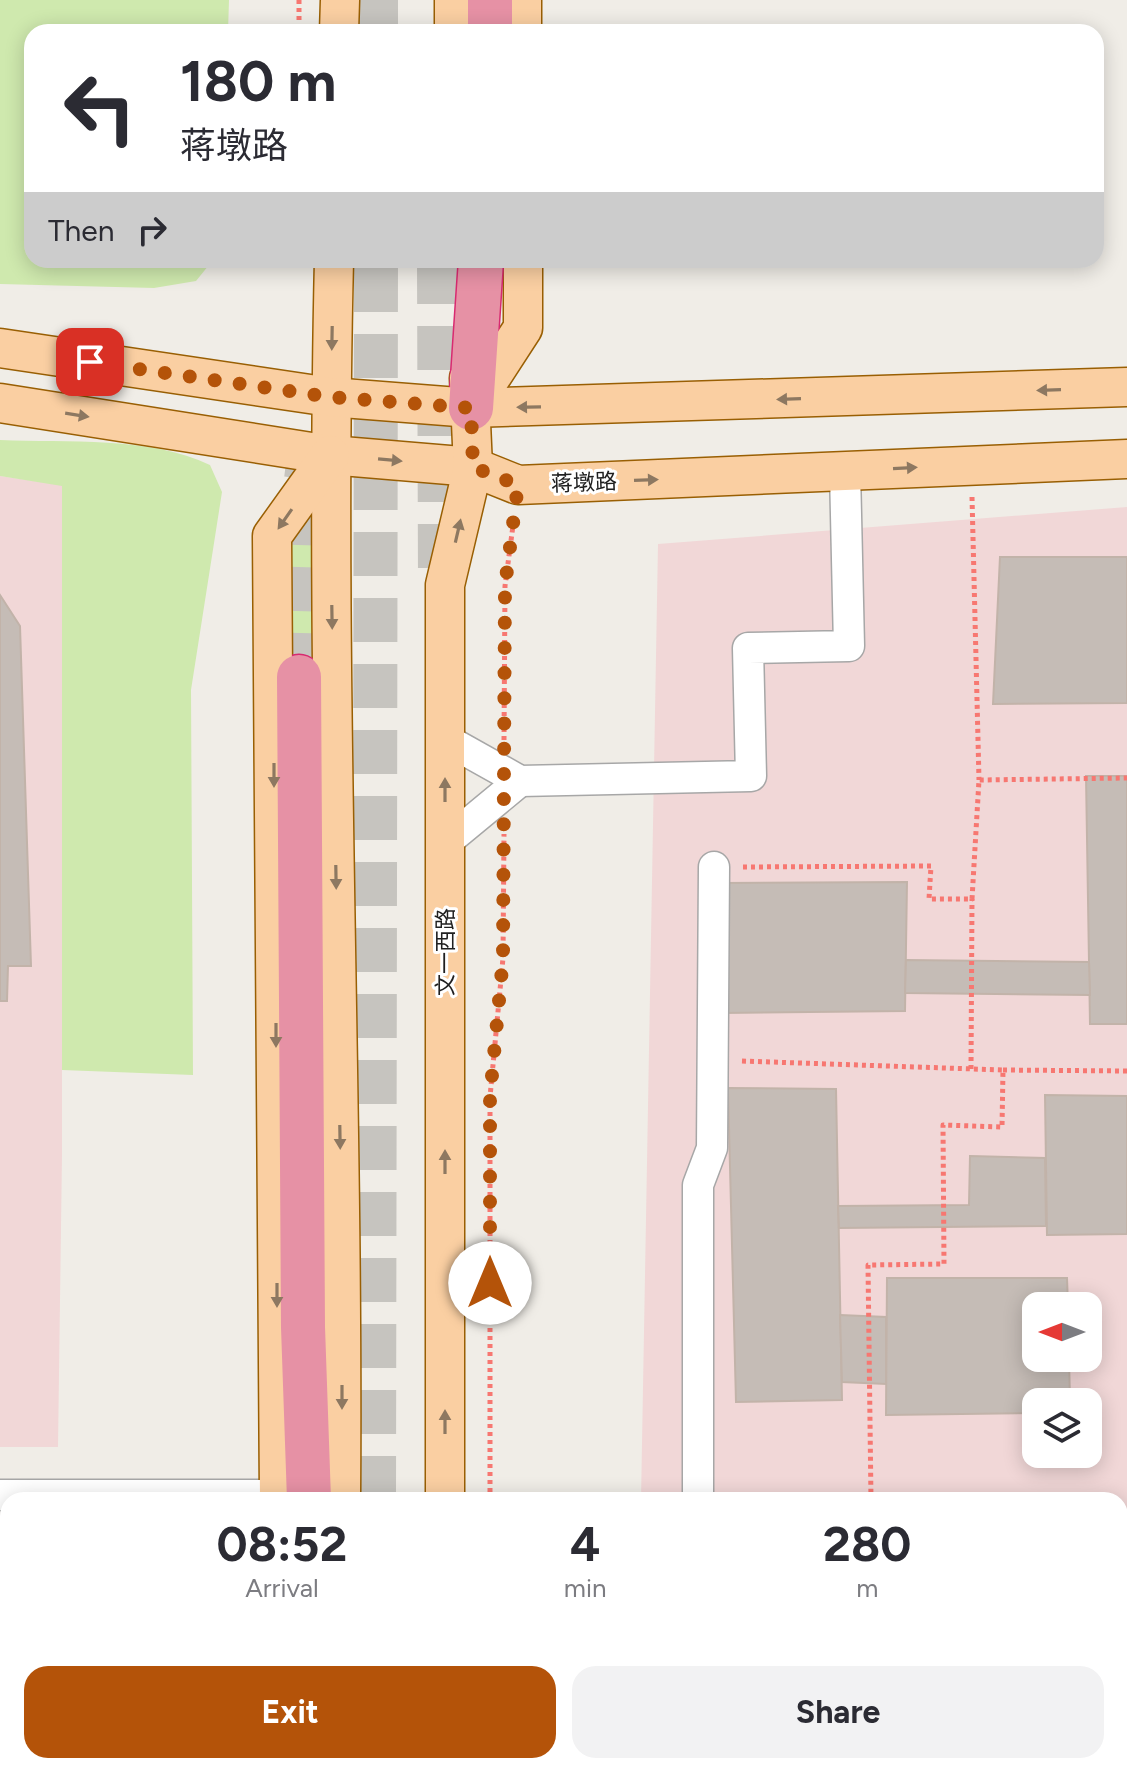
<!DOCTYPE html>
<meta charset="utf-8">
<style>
body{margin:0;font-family:Figtree,"Noto Sans SC",sans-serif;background:#f2f2f3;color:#2b2b33;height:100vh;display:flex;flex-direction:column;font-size:30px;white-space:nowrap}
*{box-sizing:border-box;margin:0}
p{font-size:26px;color:#7c7c81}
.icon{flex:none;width:44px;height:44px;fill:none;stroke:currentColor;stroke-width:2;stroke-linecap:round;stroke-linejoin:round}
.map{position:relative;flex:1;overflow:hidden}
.panel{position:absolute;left:0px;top:1492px;width:1128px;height:282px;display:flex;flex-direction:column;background:#fff;border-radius:24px 24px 0 0;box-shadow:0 4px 20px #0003}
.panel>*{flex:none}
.top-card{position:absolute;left:24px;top:24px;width:1080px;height:244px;border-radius:24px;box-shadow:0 4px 20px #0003;background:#fff;color:#2b2b33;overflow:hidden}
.needle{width:52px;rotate:270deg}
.fabs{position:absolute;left:1022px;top:1292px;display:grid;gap:16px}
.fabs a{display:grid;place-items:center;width:80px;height:80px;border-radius:16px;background:#fff;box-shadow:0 4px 20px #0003;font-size:40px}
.pin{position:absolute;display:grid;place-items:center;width:68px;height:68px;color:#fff;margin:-34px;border-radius:16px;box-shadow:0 4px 12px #0006}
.me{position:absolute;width:88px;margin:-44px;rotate:0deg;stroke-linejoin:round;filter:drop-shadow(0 0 6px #0008)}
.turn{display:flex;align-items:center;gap:28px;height:168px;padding:0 24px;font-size:36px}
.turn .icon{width:104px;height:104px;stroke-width:2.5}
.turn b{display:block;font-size:56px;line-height:68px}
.then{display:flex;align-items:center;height:76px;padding:0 24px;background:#0003;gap:16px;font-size:30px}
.eta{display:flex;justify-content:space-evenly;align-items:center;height:136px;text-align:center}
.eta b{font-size:48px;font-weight:700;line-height:56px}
.action{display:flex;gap:16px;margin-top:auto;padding:16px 24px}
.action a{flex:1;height:92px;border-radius:24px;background:#b45309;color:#fff;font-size:32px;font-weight:700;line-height:92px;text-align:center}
.action a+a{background:#f2f2f3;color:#2b2b33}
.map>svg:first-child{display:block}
</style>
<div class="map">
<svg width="1127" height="1773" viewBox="0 0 1127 1773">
<rect width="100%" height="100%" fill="#f0ede7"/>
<!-- commercial -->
<g fill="#f1d7d7" fill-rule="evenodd">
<polygon points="0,476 62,485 62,1155 58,1447 0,1447"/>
<path d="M1127 507V1542L1120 1543V1500H641L658 544ZM1036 1306H1088V1358H1036ZM1036 1402H1088V1454H1036Z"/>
</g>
<!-- grass -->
<g fill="#cfe9ae">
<polygon points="0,0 229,0 228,32 32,32 32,260 213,260 196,281 154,288 0,284"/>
<path d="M0 440C67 443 150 436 210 465L222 492 191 690 193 1075 62 1070V486L0 476Z"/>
<polygon points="319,522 319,634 269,634 271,523"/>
</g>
<!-- building -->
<g fill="#c5bcb6" stroke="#c2b3a9" stroke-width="2">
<polygon points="1000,557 1127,557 1127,703 993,704"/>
<polygon points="0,595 20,626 31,966 8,966 7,1001 0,1001"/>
<polygon points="1086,776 1127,776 1127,1024 1090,1024"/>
<polygon points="907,882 905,1011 723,1013 724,883"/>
<polygon points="906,960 1089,962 1090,995 905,993"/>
<polygon points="728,1088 836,1089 842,1400 736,1402"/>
<polygon points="1045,1095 1127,1096 1127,1234 1047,1235"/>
<polygon points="970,1156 1045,1158 1046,1226 839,1228 838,1206 969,1205"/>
<polygon points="887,1278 1067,1278 1068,1306 1036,1306 1036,1358 1069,1358 1070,1402 1036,1402 1036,1413 886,1415"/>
<polygon points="840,1315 886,1317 886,1384 842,1382"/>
</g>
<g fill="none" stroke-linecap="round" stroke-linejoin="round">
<!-- highway-tunnel -->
<g stroke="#c6c4bf" stroke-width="44" stroke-dasharray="44 22" stroke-linecap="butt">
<polyline points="376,0 376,32"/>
<polyline points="439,260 440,582"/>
<polyline points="299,677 304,496 308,464"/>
<polyline points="374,1500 376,260"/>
<polyline points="375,1766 375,1773"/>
</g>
<!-- minor casing -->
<g stroke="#a7a7a7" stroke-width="33">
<g id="minor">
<polyline points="445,739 520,781 751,776 748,648 849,646 845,471"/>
<polyline points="445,843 520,781"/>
<polyline points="0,1495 279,1495"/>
<polyline points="698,1500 698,1185 712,1148 714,867"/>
<polyline points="1120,1527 1127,1527"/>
</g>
</g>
<!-- major casing -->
<g stroke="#995f03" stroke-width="41">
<g id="major">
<polyline points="454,0 454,32"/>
<polyline points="522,0 522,32"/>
<polyline points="339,32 340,0"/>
<path d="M334 260C324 673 344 1087 341 1500"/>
<polyline points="0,348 330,397 471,408 1127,387"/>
<polyline points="0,403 330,455 473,467 518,485 1127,459"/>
<polyline points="471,408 523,328 523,260"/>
<polyline points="279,1500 272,536 330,455"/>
<polyline points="445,1500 445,585 473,467 469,378"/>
<polyline points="285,1766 285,1773"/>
<polyline points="339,1766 339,1773"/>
<polyline points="445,1766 445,1773"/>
</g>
</g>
<!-- highway casing -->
<g stroke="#d82a70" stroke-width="47">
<g id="highway">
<polyline points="490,0 490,32"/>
<polyline points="471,408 481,260"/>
<polyline points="299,677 303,1327 309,1500"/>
</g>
</g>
<!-- path -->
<g stroke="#f77771" stroke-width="5" stroke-dasharray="4 4" stroke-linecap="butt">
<polyline points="299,0 299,32"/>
<polyline points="972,497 979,780"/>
<polyline points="504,740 505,586 514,518"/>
<polyline points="743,867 931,866 929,899 972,899 979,780 1127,778"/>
<polyline points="742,1061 1003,1070 1002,1127 943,1125 944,1264 868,1265 871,1500"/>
<polyline points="971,1069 972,899"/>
<polyline points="1003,1070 1127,1071"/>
<polyline points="490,1500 490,1097 503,958 504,834"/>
<polyline points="490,1766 490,1773"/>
</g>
<!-- minor -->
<use href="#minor" stroke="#fff" stroke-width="30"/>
<!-- major -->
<use href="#major" stroke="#facfa2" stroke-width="38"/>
<!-- highway -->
<use href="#highway" stroke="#e691a5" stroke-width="44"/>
</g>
<!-- one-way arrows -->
<defs><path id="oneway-solid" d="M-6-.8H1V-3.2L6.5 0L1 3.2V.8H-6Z" transform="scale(2)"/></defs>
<g fill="#8d7861">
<use href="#oneway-solid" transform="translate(332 338) rotate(91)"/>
<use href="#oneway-solid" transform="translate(1049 390) rotate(178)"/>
<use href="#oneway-solid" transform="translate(789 399) rotate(178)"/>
<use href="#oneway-solid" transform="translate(529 407) rotate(179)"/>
<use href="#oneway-solid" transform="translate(77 415) rotate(9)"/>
<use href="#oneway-solid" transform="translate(390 460) rotate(5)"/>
<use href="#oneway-solid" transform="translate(905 468) rotate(-3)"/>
<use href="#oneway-solid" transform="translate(646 480) rotate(-2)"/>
<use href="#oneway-solid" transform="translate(285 519) rotate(125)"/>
<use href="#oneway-solid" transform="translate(458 531) rotate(-77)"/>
<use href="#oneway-solid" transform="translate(332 617) rotate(89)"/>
<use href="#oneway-solid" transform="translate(274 775) rotate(90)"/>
<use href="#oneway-solid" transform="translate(445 790) rotate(-90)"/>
<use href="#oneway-solid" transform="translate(336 877) rotate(89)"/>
<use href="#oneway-solid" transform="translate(276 1035) rotate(90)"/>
<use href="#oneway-solid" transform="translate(340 1137) rotate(89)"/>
<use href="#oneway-solid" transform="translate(445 1162) rotate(-90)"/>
<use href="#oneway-solid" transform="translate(277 1295) rotate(90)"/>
<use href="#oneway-solid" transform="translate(342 1397) rotate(90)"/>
<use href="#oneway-solid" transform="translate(445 1422) rotate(-90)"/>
</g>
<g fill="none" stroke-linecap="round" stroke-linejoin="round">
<!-- route -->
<polyline stroke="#b45309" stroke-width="14" stroke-dasharray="0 25.2" points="90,362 330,397 471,408 473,467 518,485 505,586 503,958 490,1097 490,1283"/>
</g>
<g text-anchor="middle" stroke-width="6" stroke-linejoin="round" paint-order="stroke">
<!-- street labels -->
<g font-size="22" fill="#202020" stroke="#fff">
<text transform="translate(584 482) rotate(-2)" y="8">蒋墩路</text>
<text transform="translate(445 952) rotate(-90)" y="8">文一西路</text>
</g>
</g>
</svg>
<div class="fabs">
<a><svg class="needle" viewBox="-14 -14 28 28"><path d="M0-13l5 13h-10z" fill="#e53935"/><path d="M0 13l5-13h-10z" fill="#7c7c81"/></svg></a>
<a><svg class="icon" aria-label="layers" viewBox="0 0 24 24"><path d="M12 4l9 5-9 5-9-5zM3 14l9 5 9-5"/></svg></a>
</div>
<div class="pin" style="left:90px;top:362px;background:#d93025"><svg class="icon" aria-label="arrive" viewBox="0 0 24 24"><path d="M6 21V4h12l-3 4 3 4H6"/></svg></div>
<svg class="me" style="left:490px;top:1283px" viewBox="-20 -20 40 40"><circle r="19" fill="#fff"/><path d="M0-13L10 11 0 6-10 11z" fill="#b45309"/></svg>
<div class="top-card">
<div class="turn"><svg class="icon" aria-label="left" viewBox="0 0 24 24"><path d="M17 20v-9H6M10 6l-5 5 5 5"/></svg><div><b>180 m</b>蒋墩路</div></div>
<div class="then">Then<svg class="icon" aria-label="right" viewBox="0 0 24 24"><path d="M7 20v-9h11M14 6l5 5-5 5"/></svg></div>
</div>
<section class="panel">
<div class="eta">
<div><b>08:52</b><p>Arrival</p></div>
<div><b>4</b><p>min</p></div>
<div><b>280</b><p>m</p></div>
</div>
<div class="action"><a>Exit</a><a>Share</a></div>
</section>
</div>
